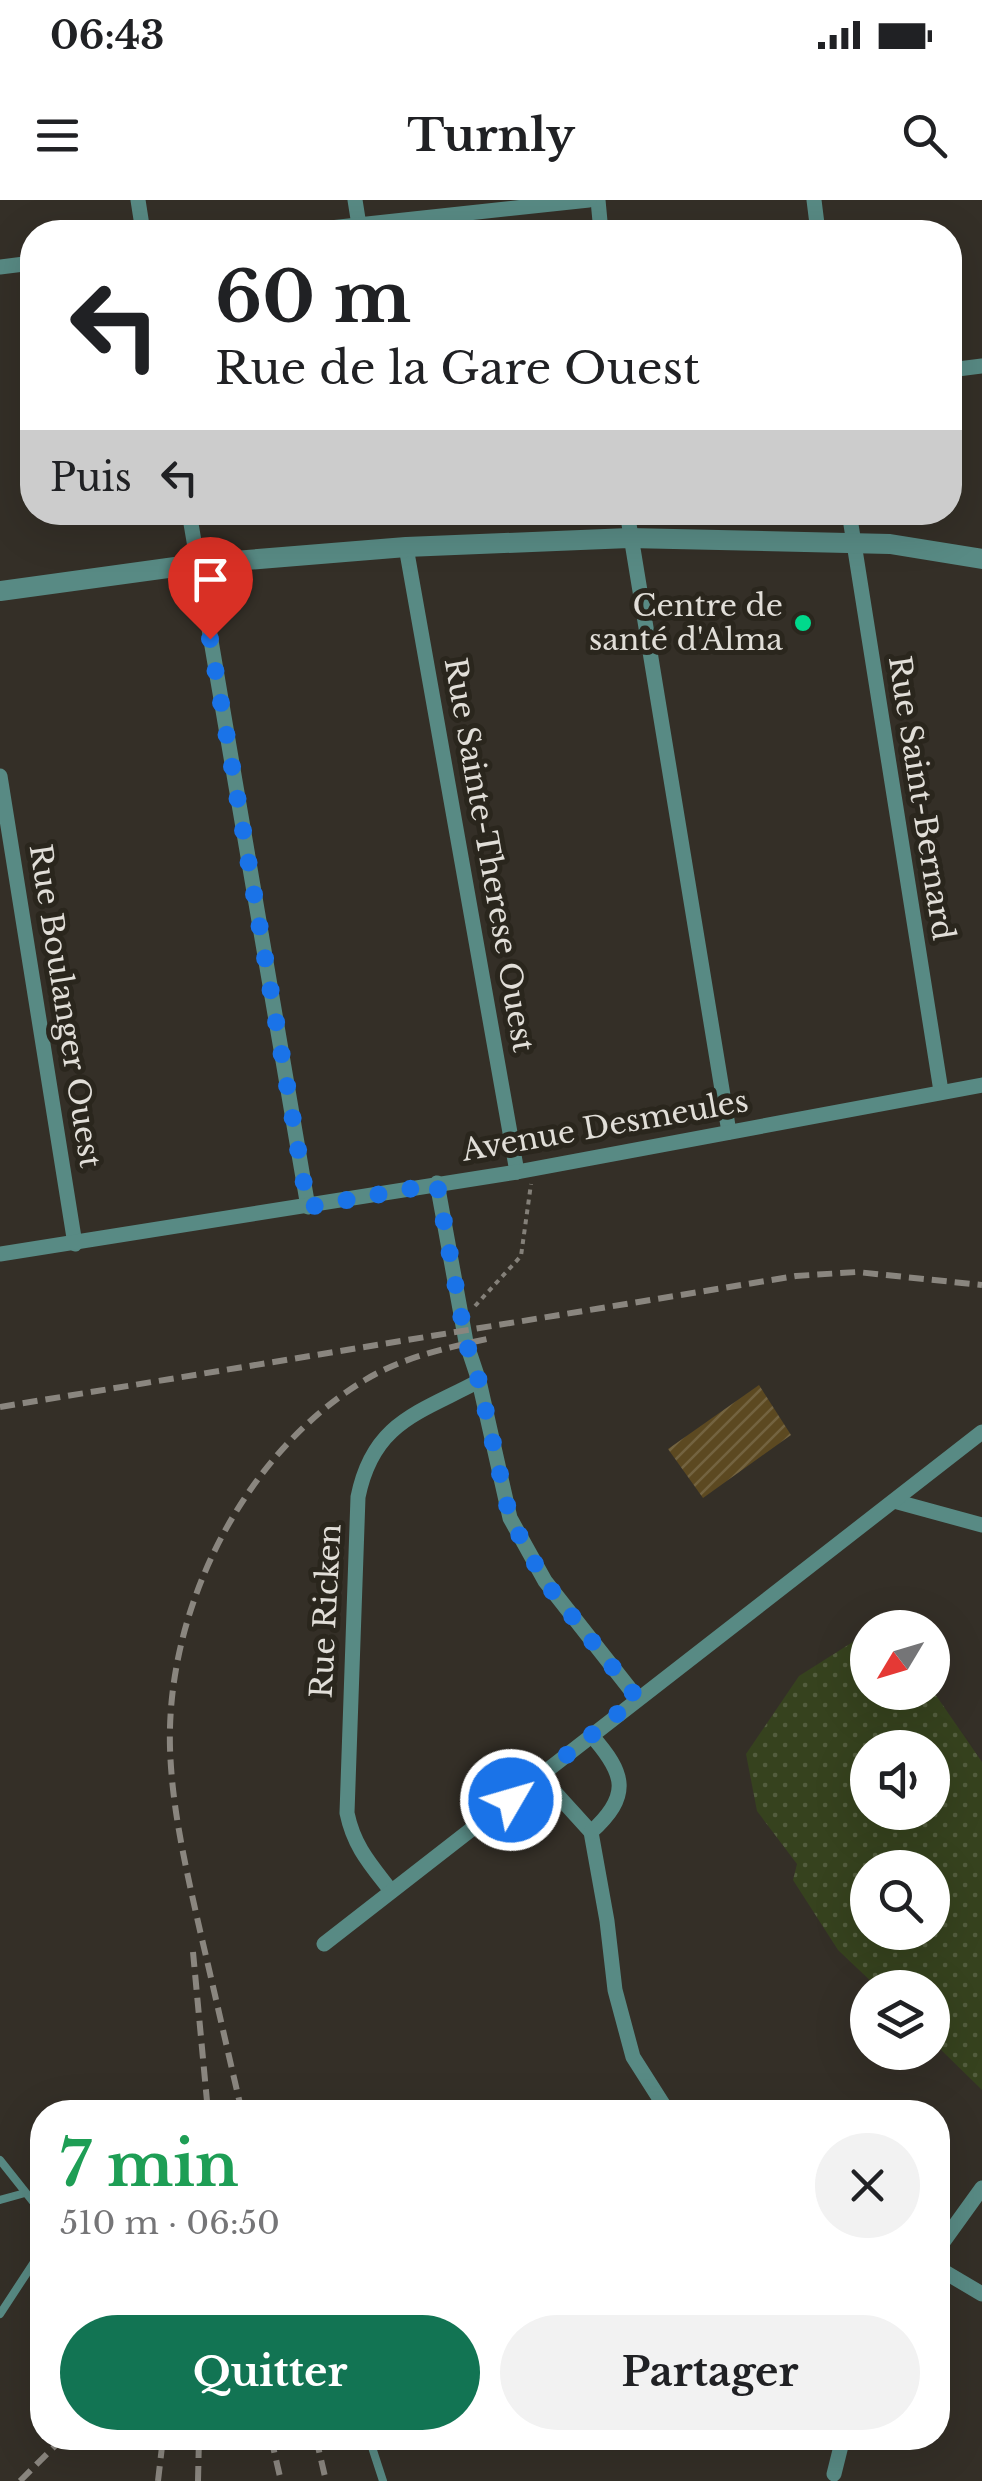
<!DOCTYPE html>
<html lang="fr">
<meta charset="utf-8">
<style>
body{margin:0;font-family:"Libre Baskerville",serif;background:#f2f2f2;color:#202124;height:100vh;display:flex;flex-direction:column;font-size:38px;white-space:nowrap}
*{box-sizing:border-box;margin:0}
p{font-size:32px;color:#757577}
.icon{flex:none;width:55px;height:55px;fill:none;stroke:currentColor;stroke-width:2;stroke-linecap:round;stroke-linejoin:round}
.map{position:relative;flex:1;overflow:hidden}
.side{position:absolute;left:30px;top:1900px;width:920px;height:350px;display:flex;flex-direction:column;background:#fff;border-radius:40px;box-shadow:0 10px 40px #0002}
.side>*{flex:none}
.top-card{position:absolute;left:20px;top:20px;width:942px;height:305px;border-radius:40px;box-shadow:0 10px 40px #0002;background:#fff;color:#202124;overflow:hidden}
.needle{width:65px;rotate:232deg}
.buttons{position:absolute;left:850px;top:1410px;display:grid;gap:20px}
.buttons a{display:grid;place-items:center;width:100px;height:100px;border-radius:50%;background:#fff;box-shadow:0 10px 40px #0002;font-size:50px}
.pin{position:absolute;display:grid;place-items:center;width:85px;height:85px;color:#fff;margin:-102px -42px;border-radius:50% 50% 50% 0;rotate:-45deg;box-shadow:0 0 10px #0007}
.pin .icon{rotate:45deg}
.me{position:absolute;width:110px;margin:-55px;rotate:52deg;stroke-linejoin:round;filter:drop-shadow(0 0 8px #0008)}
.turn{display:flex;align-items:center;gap:35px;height:210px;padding:0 30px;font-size:45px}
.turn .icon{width:130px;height:130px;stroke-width:2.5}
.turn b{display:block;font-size:70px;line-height:85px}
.then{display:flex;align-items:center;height:95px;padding:0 30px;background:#0003;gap:20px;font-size:38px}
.round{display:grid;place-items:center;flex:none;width:105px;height:105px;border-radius:52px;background:#f2f2f2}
.summary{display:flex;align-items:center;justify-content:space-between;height:170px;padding:0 30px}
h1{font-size:60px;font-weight:700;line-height:75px;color:#1e9e55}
.action{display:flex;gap:20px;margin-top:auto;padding:20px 30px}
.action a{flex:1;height:115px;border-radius:60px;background:#127453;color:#fff;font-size:40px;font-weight:700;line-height:115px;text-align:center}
.action a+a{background:#f2f2f2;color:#202124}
.status{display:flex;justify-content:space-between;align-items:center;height:70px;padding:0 50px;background:#fff;direction:ltr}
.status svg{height:28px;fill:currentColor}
header{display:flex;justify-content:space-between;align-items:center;height:130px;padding:0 30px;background:#fff;font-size:45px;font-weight:700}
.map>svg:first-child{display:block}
</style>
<div class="status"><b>06:43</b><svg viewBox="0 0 49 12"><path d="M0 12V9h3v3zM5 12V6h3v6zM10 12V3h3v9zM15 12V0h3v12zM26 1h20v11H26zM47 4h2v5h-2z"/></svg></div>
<header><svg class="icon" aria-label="menu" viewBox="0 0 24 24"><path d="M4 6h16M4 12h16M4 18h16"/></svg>Turnly<svg class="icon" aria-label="search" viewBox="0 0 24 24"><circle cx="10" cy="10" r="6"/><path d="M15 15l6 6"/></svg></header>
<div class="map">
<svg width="982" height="2281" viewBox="0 0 982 2281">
<defs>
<pattern id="park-dots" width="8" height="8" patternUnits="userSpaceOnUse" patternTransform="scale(2.5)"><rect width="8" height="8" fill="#36421e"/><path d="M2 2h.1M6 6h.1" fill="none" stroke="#535d3e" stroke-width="1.8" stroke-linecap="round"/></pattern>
<pattern id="building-hatch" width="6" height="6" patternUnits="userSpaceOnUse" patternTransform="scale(2.5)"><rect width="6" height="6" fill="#5c4921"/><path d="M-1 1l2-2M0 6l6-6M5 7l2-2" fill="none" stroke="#736340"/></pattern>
</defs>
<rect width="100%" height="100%" fill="#342f27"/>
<!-- park -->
<path fill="url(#park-dots)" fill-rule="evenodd" d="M867 1433 868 1492 933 1491 982 1562V1890L933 1842 932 1788 877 1787 838 1750 793 1680 797 1664 757 1611 746 1554 799 1476ZM868 1548H932V1612H868ZM868 1668H932V1732H868Z"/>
<!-- building -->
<polygon fill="url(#building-hatch)" points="759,1185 791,1235 703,1298 668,1249"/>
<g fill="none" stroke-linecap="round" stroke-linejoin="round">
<!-- path -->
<polyline stroke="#848079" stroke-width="4" stroke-dasharray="5 5" stroke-linecap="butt" points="475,1106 521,1056 531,984"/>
<!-- service -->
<g stroke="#588a84" stroke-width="8">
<polyline points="0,1960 42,2013"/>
<polyline points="0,2000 25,1993"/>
<polyline points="0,2114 42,2050"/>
<polyline points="369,2238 383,2281"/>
</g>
<!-- minor -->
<g stroke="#588a84" stroke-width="15">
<polyline points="138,0 143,32"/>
<polyline points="355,0 359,25"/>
<polyline points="598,0 601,32"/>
<polyline points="814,0 818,32"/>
<polyline points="293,32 589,0"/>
<polyline points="0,67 32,63"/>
<polyline points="950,170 982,166"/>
<polyline points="189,312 308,1007"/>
<polyline points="627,312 729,932"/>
<polyline points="849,312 941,891"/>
<polyline points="406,347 517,972"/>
<polyline points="0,576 75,1044"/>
<polyline points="437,983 466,1142 479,1181 510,1318 545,1381 637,1498"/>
<polyline points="0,1054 517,972 982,885"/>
<polyline points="894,1301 982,1325"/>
<polyline points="541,1577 591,1632 607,1721 615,1790 633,1857 668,1912"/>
<path d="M591 1632C631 1596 626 1574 591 1535"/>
<path d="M391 1691C371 1665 354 1647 347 1613L358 1297C373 1222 419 1213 479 1181"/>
<polyline points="324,1744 982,1232"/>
<polyline points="938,2049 982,1988"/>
<polyline points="938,2068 982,2094"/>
<polyline points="834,2274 843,2238"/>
</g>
<!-- tertiary -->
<polyline stroke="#588a84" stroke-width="20" points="0,391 197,364 406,347 629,338 890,344 982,359"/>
<!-- rail -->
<g stroke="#8a867f" stroke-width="6" stroke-dasharray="15 8" stroke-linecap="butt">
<polyline points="0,1207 796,1076 857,1072 982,1085"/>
<polyline points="193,1752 208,1912"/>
<path d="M242 1912C228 1853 215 1794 201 1735 187 1673 172 1611 170 1548 166 1408 244 1253 365 1180 401 1158 445 1148 487 1139"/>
<polyline points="271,2238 281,2281"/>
<polyline points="316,2238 326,2281"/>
<polyline points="20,2281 63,2238"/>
<polyline points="158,2281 163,2238"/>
<polyline points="198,2281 199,2238"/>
</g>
</g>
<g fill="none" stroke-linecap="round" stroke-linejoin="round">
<!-- route -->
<polyline stroke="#1a73e8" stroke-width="18" stroke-dasharray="0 32.4" points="210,439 308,1007 437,984 466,1142 479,1181 510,1318 545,1382 637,1498 511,1600"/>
</g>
<!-- markers -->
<circle fill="#00d98c" stroke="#2a261d" stroke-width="4" cx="803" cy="423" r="10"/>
<g text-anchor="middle" stroke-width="10" stroke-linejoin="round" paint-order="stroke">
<!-- poi labels -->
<g font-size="30" fill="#e1ded8" stroke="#2a261d" text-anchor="end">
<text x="783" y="416">Centre de<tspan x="783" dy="34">santé d'Alma</tspan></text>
</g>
<!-- street labels -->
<g font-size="30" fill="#e1ded8" stroke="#2a261d">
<text transform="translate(921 598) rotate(81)" y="10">Rue Saint-Bernard</text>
<text transform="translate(489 655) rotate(80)" y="10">Rue Sainte-Therese Ouest</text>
<text transform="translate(65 806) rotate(81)" y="10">Rue Boulanger Ouest</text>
<text transform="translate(605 926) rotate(-10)" y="10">Avenue Desmeules</text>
<text transform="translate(326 1411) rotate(-87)" y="10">Rue Ricken</text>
</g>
</g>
</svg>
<div class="buttons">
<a><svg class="needle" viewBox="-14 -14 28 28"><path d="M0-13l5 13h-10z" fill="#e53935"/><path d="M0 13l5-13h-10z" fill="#757577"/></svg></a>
<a><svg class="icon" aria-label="sound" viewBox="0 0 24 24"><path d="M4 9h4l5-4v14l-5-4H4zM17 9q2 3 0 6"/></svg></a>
<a><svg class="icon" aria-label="search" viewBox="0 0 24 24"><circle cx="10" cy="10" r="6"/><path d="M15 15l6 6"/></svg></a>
<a><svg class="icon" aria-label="layers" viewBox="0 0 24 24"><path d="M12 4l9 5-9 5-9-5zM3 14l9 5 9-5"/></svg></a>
</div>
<div class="pin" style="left:210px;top:439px;background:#d93025"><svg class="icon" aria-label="arrive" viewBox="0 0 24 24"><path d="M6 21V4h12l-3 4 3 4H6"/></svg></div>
<svg class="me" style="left:511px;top:1600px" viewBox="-20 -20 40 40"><circle r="17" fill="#1a73e8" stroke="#fff" stroke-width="3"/><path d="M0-11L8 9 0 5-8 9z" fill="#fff"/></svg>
<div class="top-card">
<div class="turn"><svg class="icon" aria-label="left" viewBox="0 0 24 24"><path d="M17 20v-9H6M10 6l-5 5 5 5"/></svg><div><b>60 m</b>Rue de la Gare Ouest</div></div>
<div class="then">Puis<svg class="icon" aria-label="left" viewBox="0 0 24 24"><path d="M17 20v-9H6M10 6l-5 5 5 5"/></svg></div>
</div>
<section class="side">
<div class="summary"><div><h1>7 min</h1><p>510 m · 06:50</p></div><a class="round"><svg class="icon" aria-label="close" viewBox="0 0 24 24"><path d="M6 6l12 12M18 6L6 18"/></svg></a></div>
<div class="action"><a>Quitter</a><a>Partager</a></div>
</section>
</div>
